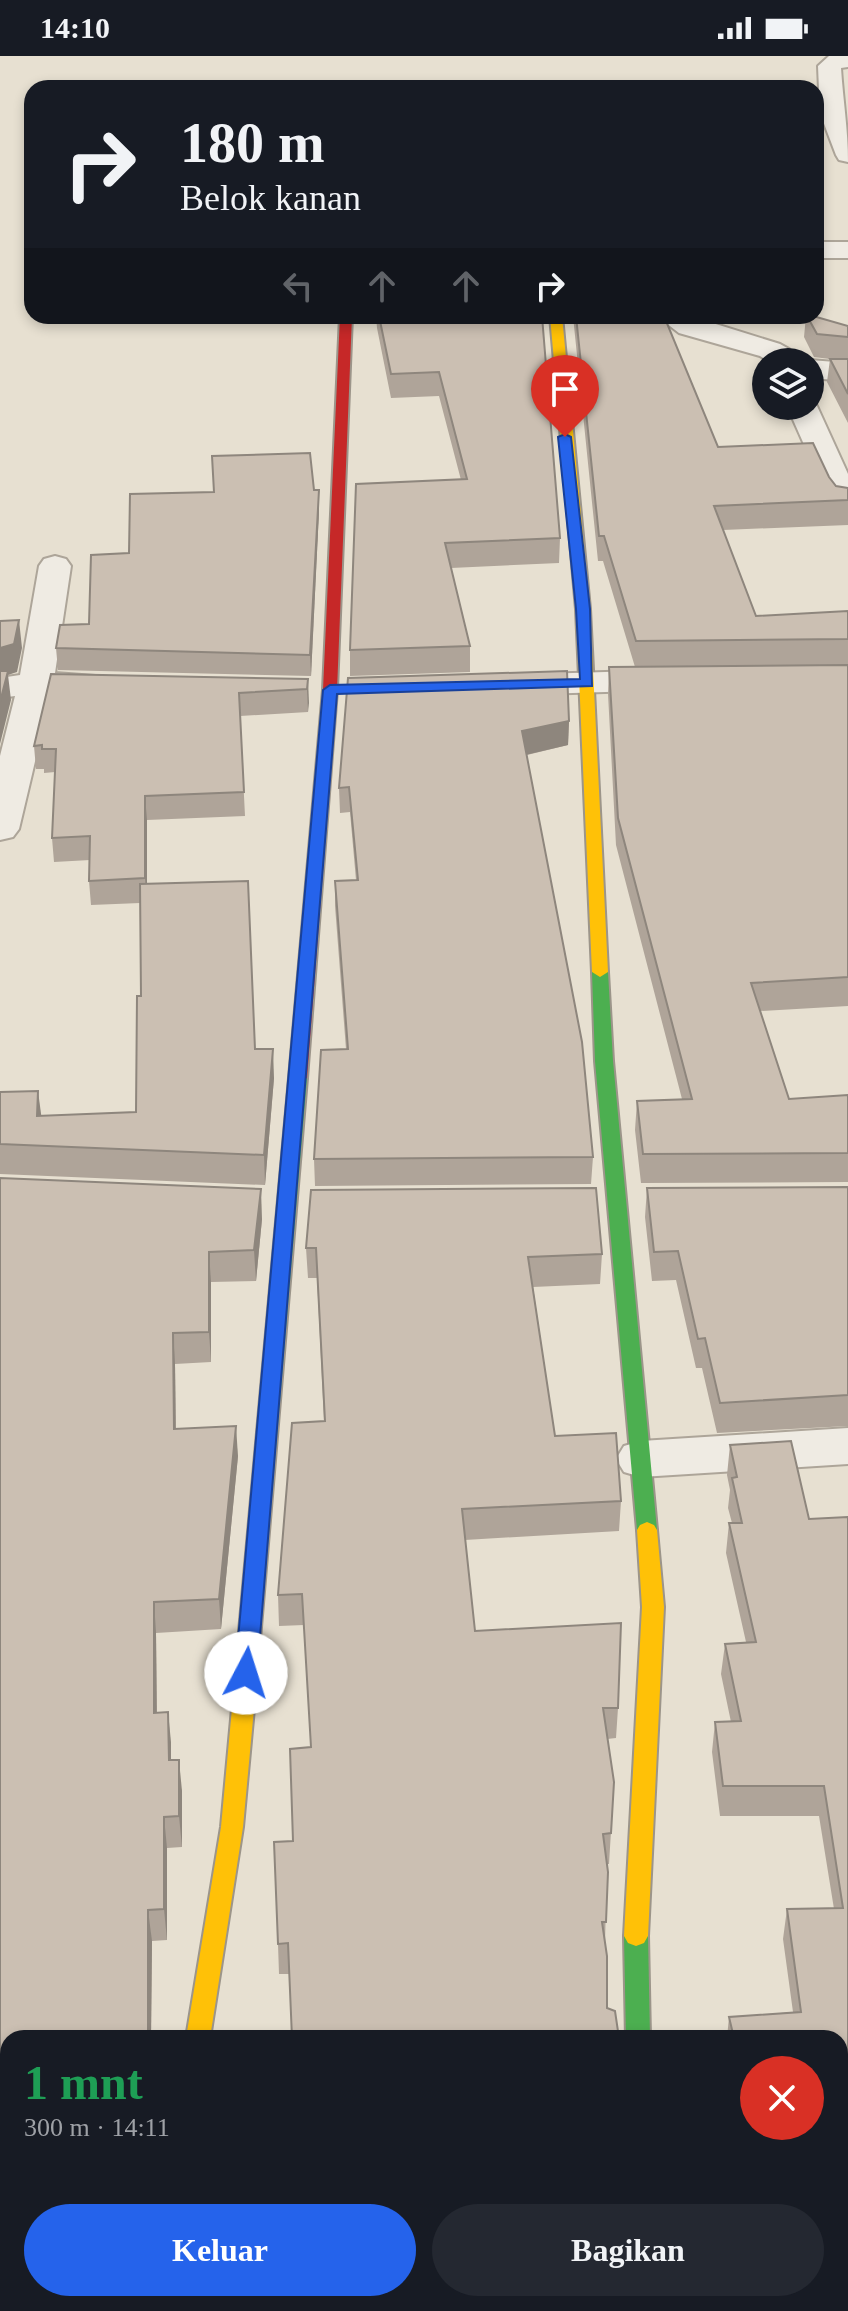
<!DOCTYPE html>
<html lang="id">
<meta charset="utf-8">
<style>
body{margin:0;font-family:Georgia,serif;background:#242831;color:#f1f3f6;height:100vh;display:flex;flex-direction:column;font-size:30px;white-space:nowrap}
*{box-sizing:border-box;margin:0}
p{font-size:26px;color:#9ea1a6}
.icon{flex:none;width:44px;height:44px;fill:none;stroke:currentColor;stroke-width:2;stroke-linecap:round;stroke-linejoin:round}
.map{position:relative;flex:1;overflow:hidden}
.details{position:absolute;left:0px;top:1974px;width:848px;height:282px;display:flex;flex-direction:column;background:#171b24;border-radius:24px 24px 0 0;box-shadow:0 4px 12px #0003}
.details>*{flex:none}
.top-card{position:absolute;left:24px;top:24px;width:800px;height:244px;border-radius:24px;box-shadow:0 4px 12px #0003;background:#171b24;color:#f1f3f6;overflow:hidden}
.tools{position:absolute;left:752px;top:292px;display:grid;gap:16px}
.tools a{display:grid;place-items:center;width:72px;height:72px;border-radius:50%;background:#171b24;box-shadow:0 4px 12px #0003;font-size:40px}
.pin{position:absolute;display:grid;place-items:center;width:68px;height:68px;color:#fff;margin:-82px -34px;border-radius:50% 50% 50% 0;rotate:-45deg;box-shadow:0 0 8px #0007}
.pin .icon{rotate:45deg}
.me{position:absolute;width:88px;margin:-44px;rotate:5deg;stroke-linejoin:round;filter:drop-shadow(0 0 6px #0008)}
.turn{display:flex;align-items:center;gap:28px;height:168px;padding:0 24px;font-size:36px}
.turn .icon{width:104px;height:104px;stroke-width:2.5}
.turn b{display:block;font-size:56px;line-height:68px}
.lanes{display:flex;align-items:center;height:76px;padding:0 24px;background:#0003;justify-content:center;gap:40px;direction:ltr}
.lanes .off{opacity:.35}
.round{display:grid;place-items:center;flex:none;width:84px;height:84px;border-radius:42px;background:#242831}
.overview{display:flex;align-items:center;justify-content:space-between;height:136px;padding:0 24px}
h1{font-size:48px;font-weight:800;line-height:60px;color:#1e9e55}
.cta{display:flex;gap:16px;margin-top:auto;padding:16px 24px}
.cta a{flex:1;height:92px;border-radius:48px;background:#2563eb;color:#fff;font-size:32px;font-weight:800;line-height:92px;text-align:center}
.cta a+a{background:#242831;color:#f1f3f6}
.status{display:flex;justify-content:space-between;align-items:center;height:56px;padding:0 40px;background:#171b24;direction:ltr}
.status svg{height:22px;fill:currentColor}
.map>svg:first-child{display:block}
</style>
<div class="status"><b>14:10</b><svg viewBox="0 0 49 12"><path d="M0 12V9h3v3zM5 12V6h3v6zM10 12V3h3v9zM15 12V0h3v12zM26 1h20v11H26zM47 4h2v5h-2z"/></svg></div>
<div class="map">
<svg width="848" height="2255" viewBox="0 0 848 2255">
<rect width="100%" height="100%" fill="#e7e0d1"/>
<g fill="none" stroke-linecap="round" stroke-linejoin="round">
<!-- street casing -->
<g stroke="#ada599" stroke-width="4">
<g id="street">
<path d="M829 0H848V11L841 12C843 44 848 74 848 106L839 104 836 99 820 57 818 10Z"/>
<rect x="816" y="186" width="32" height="16"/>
<polygon points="657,260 690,260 780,288 789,293 798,306 770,306 760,300 679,277"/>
<polygon points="810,304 848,307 848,325 810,322 810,306 804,306"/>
<polygon points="810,343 817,350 848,418 848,454 834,452 829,445 787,350 810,350"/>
<polygon points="55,500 66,503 71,510 55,617 122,622 127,629 122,636 110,639 51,638 19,773 13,781 0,784 0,700 15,640 0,642 0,622 20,619 39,510 44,503"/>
<polygon points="670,614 682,617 687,624 682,631 670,634 507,639 495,636 490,629 495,622 507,619"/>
<polygon points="848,1372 848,1408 641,1421 624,1416 616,1403 624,1390 641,1385"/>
<polygon points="848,2147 848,2207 840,2208 840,2148"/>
<polygon points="0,2153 8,2154 8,2214 0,2213"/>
</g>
</g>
<!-- fast casing -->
<g stroke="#9c958a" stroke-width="4">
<g id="fast">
<polygon points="600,911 608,916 613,1005 657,1474 654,1479 640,1479 637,1474 595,1005 592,916"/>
<polygon points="298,1017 307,1022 256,1631 253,1637 245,1640 237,1637 234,1631 289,1022"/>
<polygon points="636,1870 644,1873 648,1880 650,1982 626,1982 624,1880 628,1873"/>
</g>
</g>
<!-- slow casing -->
<g stroke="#9c958a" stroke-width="4">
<g id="slow">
<polygon points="550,260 562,260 590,553 608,916 600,921 592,916 576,553"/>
<polygon points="647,1466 654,1469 657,1474 664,1551 648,1880 644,1887 636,1890 628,1887 624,1880 642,1551 637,1474 640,1469"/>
<polygon points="245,1622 253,1625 256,1631 243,1771 210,1982 186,1982 221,1771 234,1631 237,1625"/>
</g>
</g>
<!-- jam casing -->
<g stroke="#9c958a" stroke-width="4">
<polygon id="jam" points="340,260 352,260 337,634 307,1022 298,1027 289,1022 323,634"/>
</g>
<!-- street -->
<use href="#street" fill="#efebe3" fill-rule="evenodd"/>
<!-- fast -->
<use href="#fast" fill="#4caf50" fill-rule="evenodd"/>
<!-- slow -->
<use href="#slow" fill="#ffc107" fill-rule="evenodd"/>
<!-- jam -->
<use href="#jam" fill="#c62828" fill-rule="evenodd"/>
</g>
<!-- wall -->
<g fill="#afa499">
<polygon points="376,260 432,260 447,263 447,260 542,260 560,482 559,507 451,512 470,590 470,616 350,620 350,594 461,424 439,340 391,342 377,272"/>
<polygon points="573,260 664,260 718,391 829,421 836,430 848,432 848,469 723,474 756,560 848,555 848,950 760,955 789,1043 848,1039 848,1126 641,1127 635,1074 637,1045 682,1043 616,789 608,638 609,611 635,611 603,505 598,505"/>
<polygon points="806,260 813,260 848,270 848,367 827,326 830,303 814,301 804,281"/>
<polygon points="314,434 319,434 319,455 311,620 58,614 56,592 89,568 129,497"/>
<polygon points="51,618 308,623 308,656 240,660 245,760 147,764 147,828 274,1022 265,1129 0,1118 0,1036 41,1060 136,1056 141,940 140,847 91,849 89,825 90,804 54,806 52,782 55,716 44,717 44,713 36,713 34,690"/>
<polygon points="569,665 568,689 527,699 593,1101 591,1128 315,1130 314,1103 346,993 335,850 335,825 356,824 350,756 340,757 339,732"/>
<polygon points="0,1122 262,1163 256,1225 211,1226 211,1306 175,1308 176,1373 238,1400 221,1573 156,1577 157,1656 168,1656 171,1704 182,1735 182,1791 167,1792 167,1884 152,1885 151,1982 8,1982 8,2152 0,2150"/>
<polygon points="848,1131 848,1370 717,1377 702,1312 696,1312 676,1224 652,1225 645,1161 647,1132"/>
<polygon points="306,1192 602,1198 600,1228 533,1231 555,1380 621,1445 619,1475 465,1484 475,1575 618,1652 616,1682 607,1683 614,1726 609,1808 607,1808 605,1887 607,1952 289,1918 279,1918 278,1888 293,1785 311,1691 304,1569 279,1570 278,1539 324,1365 317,1222 308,1222"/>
<polygon points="730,1389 809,1463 848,1461 848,2144 840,2145 840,2148 840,1982 727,1982 729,1961 793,1956 783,1883 787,1853 834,1853 819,1760 720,1760 712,1696 715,1666 731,1666 721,1618 725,1588 746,1586 726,1497 729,1467 732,1467 728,1452 730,1434 727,1419"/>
</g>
<!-- shaded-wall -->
<g fill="#8e867d">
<polygon points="319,434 319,455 311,620 310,599"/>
<polygon points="19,564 22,592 17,616 8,619 11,644 0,688 0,592"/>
<polygon points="308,623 309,647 308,656 307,633"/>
<polygon points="569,665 568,689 521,700 522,675"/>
<polygon points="145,740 147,764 147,847 145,822"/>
<polygon points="273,993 274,1022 265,1129 264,1099"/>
<polygon points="38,1035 42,1065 37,1060"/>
<polygon points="261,1133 262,1163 256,1225 254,1194"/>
<polygon points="209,1196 211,1226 211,1306 209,1276"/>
<polygon points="173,1277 175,1308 176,1404 174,1373"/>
<polygon points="236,1370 238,1400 221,1573 219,1543"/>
<polygon points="154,1546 156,1577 157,1687 154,1657"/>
<polygon points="168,1656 171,1686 171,1735 169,1704"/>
<polygon points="179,1704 182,1735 182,1791 179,1760"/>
<polygon points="164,1761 167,1792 167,1884 164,1853"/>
<polygon points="148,1854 152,1885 151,1982 148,1982"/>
<polygon points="848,2116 848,2144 840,2145 843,2117"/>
</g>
<!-- building -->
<g fill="#cbbfb2" stroke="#8e867d" stroke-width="2">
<polygon points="379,260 432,260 453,264 452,260 542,260 560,482 445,487 470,590 350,594 356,428 467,423 439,316 391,318"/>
<polygon points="576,260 664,260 718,391 813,387 829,421 836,430 848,432 848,444 714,450 756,560 848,555 848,583 636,585 604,480 599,480"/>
<polygon points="807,260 813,260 848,270 848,281 817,278"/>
<polygon points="830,303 848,303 848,338"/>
<polygon points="310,397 314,434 319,434 310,599 56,592 60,569 89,568 91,499 129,497 130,438 214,436 212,400"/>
<polygon points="19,564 14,588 0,592 0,565"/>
<polygon points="848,609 848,921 751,927 789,1043 848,1039 848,1097 643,1098 637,1045 692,1043 618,762 609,611"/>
<polygon points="0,615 8,615 0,646"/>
<polygon points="567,615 569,665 522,675 582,986 593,1101 314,1103 321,994 348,993 335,825 358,824 349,731 339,732 348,622"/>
<polygon points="51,618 308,623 307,633 239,637 244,736 145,740 145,822 89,825 90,780 52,782 56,693 42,693 42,689 34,690"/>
<polygon points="248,825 255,993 273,993 264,1099 0,1088 0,1036 38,1035 37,1060 136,1056 137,940 141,940 140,828"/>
<polygon points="0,1122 261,1133 254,1194 209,1196 209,1276 173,1277 174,1373 236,1370 219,1543 154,1546 154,1657 168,1656 169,1704 179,1704 179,1760 164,1761 164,1853 148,1854 148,1982 8,1982 8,2137 6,2137 5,2122 0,2121"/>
<polygon points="848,1131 848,1339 720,1347 705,1282 698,1283 678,1195 654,1196 647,1132"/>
<polygon points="596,1132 602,1198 528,1201 555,1380 616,1377 621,1445 462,1453 475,1575 621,1567 618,1652 603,1652 614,1726 611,1777 603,1778 608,1816 606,1866 602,1866 607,1900 607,1952 615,1955 619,1982 292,1982 288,1887 278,1888 274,1786 293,1785 290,1693 311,1691 302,1538 278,1539 292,1367 325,1365 316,1192 306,1192 311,1134"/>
<polygon points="791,1385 809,1463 848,1461 848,2116 843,2117 842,2135 840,2136 840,1982 734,1982 729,1961 801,1956 787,1853 843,1852 824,1730 723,1730 715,1666 741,1665 725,1588 756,1586 729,1467 742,1467 732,1422 737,1421 730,1389"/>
</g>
<!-- route -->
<polygon fill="#2563eb" stroke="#184099" stroke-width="2" points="565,378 571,381 590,553 592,630 337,638 257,1617 254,1623 246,1626 238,1623 235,1617 323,634 330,629 580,623 576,553 558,381"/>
</svg>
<div class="tools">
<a><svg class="icon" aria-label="layers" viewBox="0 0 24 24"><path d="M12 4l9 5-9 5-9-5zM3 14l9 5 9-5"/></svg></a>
</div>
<div class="pin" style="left:565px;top:381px;background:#d93025"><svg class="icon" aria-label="arrive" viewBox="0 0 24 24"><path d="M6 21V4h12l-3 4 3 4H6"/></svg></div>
<svg class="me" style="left:246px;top:1617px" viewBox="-20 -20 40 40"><circle r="19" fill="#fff"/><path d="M0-13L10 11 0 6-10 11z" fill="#2563eb"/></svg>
<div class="top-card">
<div class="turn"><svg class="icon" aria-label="right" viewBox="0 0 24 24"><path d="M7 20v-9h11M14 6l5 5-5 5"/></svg><div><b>180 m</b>Belok kanan</div></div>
<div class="lanes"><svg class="icon off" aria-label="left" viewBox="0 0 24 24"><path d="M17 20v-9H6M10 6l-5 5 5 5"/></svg><svg class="icon off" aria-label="ahead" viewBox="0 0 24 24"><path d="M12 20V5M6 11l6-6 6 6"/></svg><svg class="icon off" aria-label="ahead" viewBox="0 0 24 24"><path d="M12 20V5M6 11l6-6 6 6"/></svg><svg class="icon" aria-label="right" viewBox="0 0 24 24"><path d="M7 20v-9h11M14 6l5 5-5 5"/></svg></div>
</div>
<section class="details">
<div class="overview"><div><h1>1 mnt</h1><p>300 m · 14:11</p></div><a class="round" style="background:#d93025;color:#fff"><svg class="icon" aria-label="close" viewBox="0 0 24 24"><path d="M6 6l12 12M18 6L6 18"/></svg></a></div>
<div class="cta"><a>Keluar</a><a>Bagikan</a></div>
</section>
</div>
